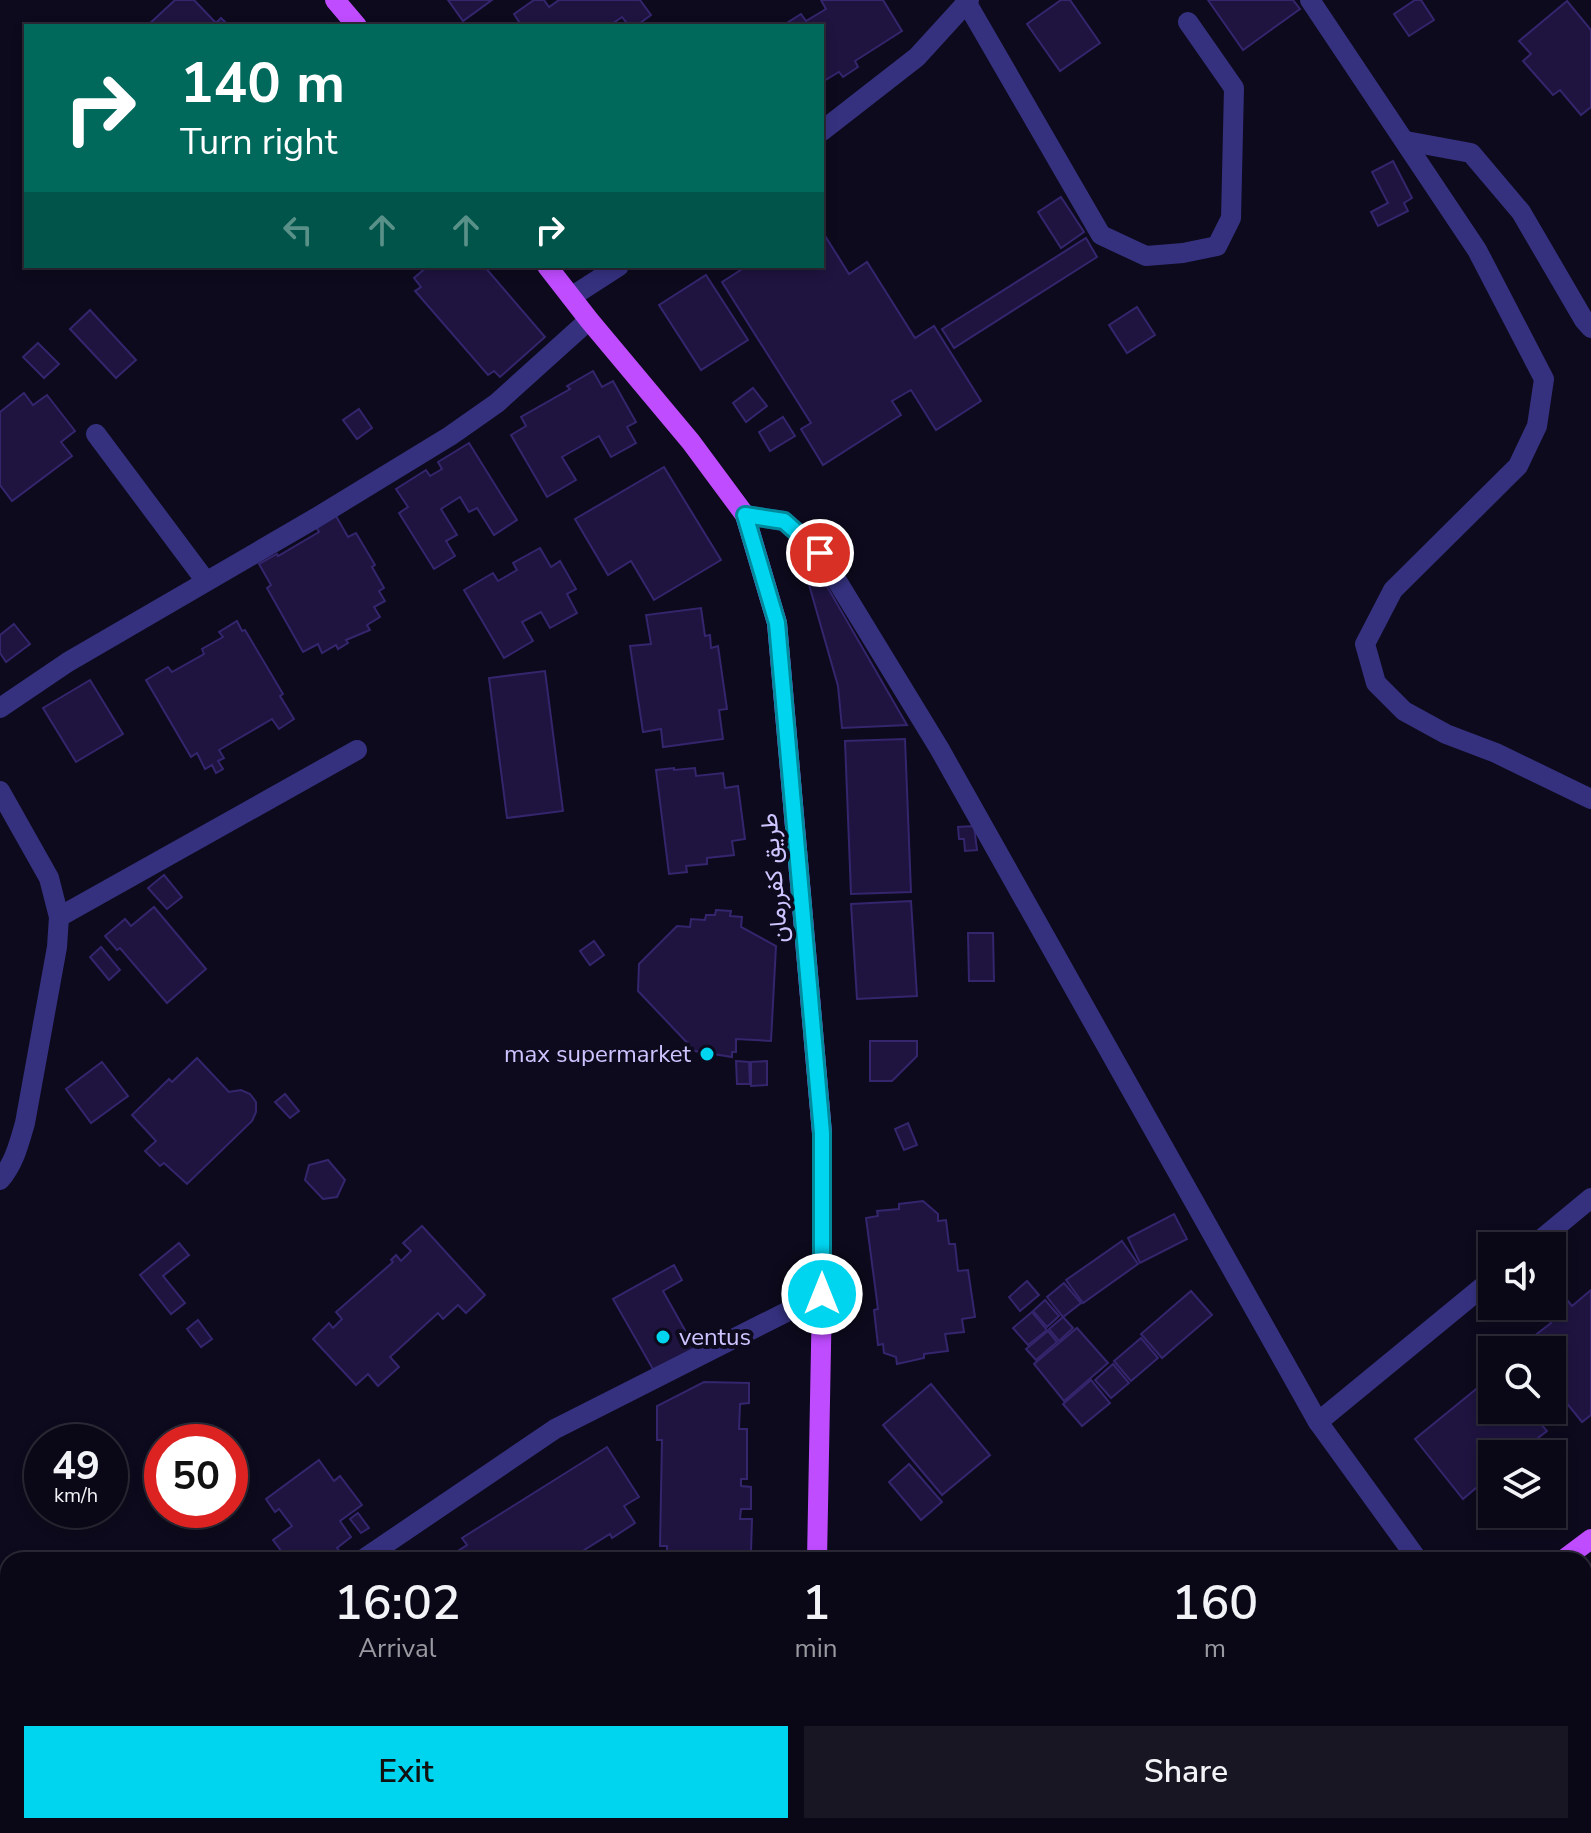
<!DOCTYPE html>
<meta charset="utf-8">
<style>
body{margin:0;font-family:"Nunito Sans",Vazirmatn,sans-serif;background:#181623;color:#f1f3f6;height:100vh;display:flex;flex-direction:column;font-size:30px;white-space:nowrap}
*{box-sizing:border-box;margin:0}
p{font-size:26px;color:#999aa1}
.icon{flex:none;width:44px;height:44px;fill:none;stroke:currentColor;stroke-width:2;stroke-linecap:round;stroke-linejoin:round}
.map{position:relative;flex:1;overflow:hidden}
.sheet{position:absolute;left:0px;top:1552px;width:1592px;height:282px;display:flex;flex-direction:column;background:#0a0816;border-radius:24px 24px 0 0;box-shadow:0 4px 12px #0003,0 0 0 2px #2a2935}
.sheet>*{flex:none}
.guide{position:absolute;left:24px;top:24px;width:800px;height:244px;border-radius:0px;box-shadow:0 4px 12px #0003,0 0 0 2px #2a2935;background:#00695c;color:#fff;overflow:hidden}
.buttons{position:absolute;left:1478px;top:1232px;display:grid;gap:16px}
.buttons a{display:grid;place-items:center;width:88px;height:88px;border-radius:0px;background:#0a0816;box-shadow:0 4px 12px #0003,0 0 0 2px #2a2935;font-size:40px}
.speed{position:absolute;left:24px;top:1424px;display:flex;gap:16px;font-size:40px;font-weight:700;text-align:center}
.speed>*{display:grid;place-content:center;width:104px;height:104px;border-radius:50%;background:#0a0816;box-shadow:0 4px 12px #0003,0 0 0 2px #2a2935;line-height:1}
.speed small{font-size:20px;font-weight:400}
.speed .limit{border:12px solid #d22;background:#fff;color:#111}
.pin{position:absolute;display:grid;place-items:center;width:68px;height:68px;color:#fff;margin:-34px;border:4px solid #fff;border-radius:50%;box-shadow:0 2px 8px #0007}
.me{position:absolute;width:88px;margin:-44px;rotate:0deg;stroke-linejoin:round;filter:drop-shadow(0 0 6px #0008)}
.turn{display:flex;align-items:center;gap:28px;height:168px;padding:0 24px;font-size:36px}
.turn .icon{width:104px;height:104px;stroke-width:2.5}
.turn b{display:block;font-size:56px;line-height:68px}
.lanes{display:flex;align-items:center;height:76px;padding:0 24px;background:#0003;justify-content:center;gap:40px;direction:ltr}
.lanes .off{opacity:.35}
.eta{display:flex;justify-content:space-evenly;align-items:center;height:136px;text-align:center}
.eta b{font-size:48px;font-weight:600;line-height:56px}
.button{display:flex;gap:16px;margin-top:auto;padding:16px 24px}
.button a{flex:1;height:92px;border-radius:0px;background:#00d5f0;color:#111;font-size:32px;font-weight:600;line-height:92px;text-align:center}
.button a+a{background:#181623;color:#f1f3f6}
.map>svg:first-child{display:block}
</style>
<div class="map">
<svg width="1591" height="1833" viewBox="0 0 1591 1833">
<rect width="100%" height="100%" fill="#0d0a1d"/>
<!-- building -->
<g fill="#1e143f" stroke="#34256d" stroke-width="2">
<polygon points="175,0 194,0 216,23 221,18 229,26 147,26"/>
<polygon points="448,0 492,0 463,21"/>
<polygon points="534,0 544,0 549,7 559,0 640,0 651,15 636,26 629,26 622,17 609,26 520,26 521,25 514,14"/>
<polygon points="821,0 883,0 902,31 855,61 858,67 843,77 839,72 822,82 822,26 782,26 801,14 806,21 826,9"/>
<polygon points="1061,0 1070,0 1100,43 1060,71 1027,24"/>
<polygon points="1208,0 1293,0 1300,9 1243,50"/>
<polygon points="1415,0 1421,0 1434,20 1409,36 1394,14"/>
<polygon points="1567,1 1591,30 1591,107 1581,115 1560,90 1553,95 1523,61 1531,54 1519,41"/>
<polygon points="1393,161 1412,198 1404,203 1408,211 1378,226 1371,212 1388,203 1372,172"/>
<polygon points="1061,197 1084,232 1061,248 1038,212"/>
<polygon points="822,231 849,274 867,262 915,338 934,326 981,401 936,430 911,390 892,401 901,415 823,465 801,429 811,423 722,282 747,266 822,266"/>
<polygon points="1086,238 1097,257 954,348 942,329"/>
<polygon points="428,266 484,266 545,337 500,377 494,371 488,375 415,291 421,287 414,278"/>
<polygon points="706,275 748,340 701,370 659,305"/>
<polygon points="1137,307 1155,335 1127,353 1109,325"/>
<polygon points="90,310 136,360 116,378 70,329"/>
<polygon points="38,343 59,364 44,378 23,357"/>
<polygon points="593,371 602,387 613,381 636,422 627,427 636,443 611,457 599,436 562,457 576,480 547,497 511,435 526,426 521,417 570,389 567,386"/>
<polygon points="753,388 767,406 746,422 733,403"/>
<polygon points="24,393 33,405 47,395 75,431 61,442 72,456 12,501 0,485 0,412"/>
<polygon points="359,409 372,428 357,439 343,420"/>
<polygon points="783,417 795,436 770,451 759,432"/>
<polygon points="469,443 517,520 494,535 477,508 469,512 460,497 441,509 457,535 446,541 455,556 434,569 399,513 408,507 396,489 426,470 430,476 442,469 438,462"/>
<polygon points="664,467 721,560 654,600 631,561 608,575 575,519"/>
<polygon points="336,516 348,537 356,533 375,565 372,567 384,588 379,591 385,601 374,607 380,617 367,625 370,630 346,640 348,643 338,649 336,645 322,653 318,644 303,652 267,588 271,585 259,564 277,554 278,556 319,532 316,527"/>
<polygon points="540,548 551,567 560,561 576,589 567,594 577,613 550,628 541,612 522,622 533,641 504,658 464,590 493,573 498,581 517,570 513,563"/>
<polygon points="817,569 907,725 842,728 838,686 806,574"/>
<polygon points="701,608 705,636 710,635 711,648 718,646 727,709 719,710 723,739 663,747 661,729 643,732 630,646 651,644 646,615"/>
<polygon points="237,621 242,631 245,630 283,694 280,696 294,719 279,729 272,719 219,750 224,758 218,761 223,769 216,773 212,765 205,769 197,753 191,757 146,680 168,667 172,672 204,654 202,649 223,637 219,632"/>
<polygon points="14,624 30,644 6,662 0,653 0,635"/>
<polygon points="545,671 563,811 507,818 489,678"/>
<polygon points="90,680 123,734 76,762 43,708"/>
<polygon points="905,739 911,892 851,894 845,741"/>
<polygon points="674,768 674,770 695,768 696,776 723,773 725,788 738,786 745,839 732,841 734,855 707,858 707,864 686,866 687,872 669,874 656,770"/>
<polygon points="974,826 977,850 965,851 964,839 959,839 958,827"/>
<polygon points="164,875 182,897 167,909 148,888"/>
<polygon points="911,901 917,996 857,999 851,904"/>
<polygon points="154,907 206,969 167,1003 120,948 117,950 105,936 125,919 131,926"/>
<polygon points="716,910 731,911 730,916 742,917 741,927 776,946 771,1041 736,1039 736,1052 732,1052 732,1057 695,1051 638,991 639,964 677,926 690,927 691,919 705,920 706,915 715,915"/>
<polygon points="968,933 993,933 994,981 969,981"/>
<polygon points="594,941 604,955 590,965 580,951"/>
<polygon points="101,947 120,970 109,980 90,957"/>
<polygon points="870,1041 917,1041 917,1056 892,1081 870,1081"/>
<polygon points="197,1058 229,1092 241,1090 250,1094 256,1102 256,1112 252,1121 187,1184 164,1163 160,1166 145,1151 156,1141 132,1115 169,1079 172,1082"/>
<polygon points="736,1061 749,1062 750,1084 737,1084"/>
<polygon points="767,1061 767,1085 751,1086 751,1062"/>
<polygon points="102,1062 128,1096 91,1123 66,1089"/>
<polygon points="285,1094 299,1111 290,1118 275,1102"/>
<polygon points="908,1123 917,1145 904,1150 895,1129"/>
<polygon points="328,1160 345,1180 337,1197 323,1199 305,1180 309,1165"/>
<polygon points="923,1201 938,1214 938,1221 946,1220 949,1244 955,1244 958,1271 968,1270 975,1317 962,1319 964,1332 945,1334 948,1351 924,1354 924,1358 897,1364 896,1357 884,1353 883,1344 878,1345 874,1310 878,1309 866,1218 878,1216 877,1211 899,1209 899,1204"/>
<polygon points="1174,1214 1187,1239 1140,1263 1128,1238"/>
<polygon points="422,1226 485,1295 466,1313 458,1305 443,1319 438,1313 390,1357 399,1367 378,1386 368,1374 356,1385 313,1339 329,1323 333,1328 342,1319 336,1312 393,1262 391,1260 396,1255 401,1261 411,1251 403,1243"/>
<polygon points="1122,1241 1138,1264 1083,1303 1066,1280"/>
<polygon points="179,1243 189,1255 163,1276 185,1303 171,1314 140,1275"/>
<polygon points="674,1265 682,1280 663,1291 695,1348 654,1371 613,1299"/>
<polygon points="1027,1281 1039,1295 1020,1311 1009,1297"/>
<polygon points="1064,1283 1081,1303 1063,1317 1047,1297"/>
<polygon points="1558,1289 1572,1306 1591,1290 1591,1415 1582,1422 1552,1385 1552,1350 1524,1350 1521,1346 1551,1323 1538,1306 1552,1306 1552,1293"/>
<polygon points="1191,1291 1212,1315 1162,1358 1141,1334"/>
<polygon points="1045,1300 1059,1316 1047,1327 1033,1311"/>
<polygon points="1032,1312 1047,1330 1028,1345 1013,1328"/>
<polygon points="1063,1317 1073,1328 1059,1341 1049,1329"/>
<polygon points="198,1320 212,1339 201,1347 187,1329"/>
<polygon points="1077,1328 1108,1363 1064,1401 1034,1364"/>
<polygon points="1048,1331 1057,1342 1036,1360 1026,1349"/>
<polygon points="1141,1338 1158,1358 1131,1381 1114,1361"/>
<polygon points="1113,1364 1129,1383 1111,1398 1095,1380"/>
<polygon points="1492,1376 1492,1410 1529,1410 1547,1431 1525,1448 1530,1454 1492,1454 1492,1508 1476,1488 1463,1499 1415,1439"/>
<polygon points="1091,1380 1110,1403 1082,1426 1063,1404"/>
<polygon points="704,1382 749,1383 749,1403 740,1404 739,1429 747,1429 747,1479 741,1479 741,1486 751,1487 751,1509 741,1509 740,1519 752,1519 751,1551 746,1551 746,1560 667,1560 667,1546 660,1546 662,1440 657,1440 657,1406"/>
<polygon points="931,1384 990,1455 942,1495 883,1425"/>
<polygon points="607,1447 639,1497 624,1506 635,1523 612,1538 610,1534 573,1557 575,1560 444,1560 467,1545 462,1538"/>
<polygon points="319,1460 334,1481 340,1476 362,1505 340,1521 351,1537 337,1548 345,1558 288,1560 273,1540 292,1526 279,1509 275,1512 266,1499"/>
<polygon points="909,1464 942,1502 921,1520 889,1482"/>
<polygon points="358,1513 369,1528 361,1533 350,1519"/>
<polygon points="1497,1514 1524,1514 1508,1527"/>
<polygon points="441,1826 525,1826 527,1833 444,1833"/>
<polygon points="904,1826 1008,1826 1014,1833 895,1833"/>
<polygon points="1037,1826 1066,1826 1073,1833 1044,1833"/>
<polygon points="1304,1826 1331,1826 1337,1833 1296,1833"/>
<polygon points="1359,1826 1449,1826 1441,1833 1365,1833"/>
</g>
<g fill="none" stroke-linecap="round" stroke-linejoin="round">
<!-- minor -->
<g stroke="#35317f" stroke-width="20">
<polyline points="965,0 1101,235 1146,256 1183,253 1217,246 1231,218 1234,88 1188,22"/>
<polyline points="1310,0 1477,250 1544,379 1537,426 1518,466 1393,590 1365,644 1376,683 1404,711 1446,734 1496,753 1591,799"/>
<polyline points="822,131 917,57 969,0"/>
<polyline points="1406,141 1471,153 1521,212 1584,320 1591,328"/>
<polyline points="571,297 619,266"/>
<polyline points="96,434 205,580"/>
<polyline points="745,515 784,521 820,553 939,748 1318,1422 1418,1560"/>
<polyline points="0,708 68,662 314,519 450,436 497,403 589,320"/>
<path d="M0 791 49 878 59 917 57 947 25 1123C19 1144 14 1164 0 1180"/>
<polyline points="59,917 357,750"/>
<polyline points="1533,1246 1591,1198"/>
<polyline points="1318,1422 1492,1279"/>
<polyline points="362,1560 555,1429 822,1294"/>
<polyline points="1584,1770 1591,1778"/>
<polyline points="401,1826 404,1833"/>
<polyline points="716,1833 733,1826"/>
</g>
<!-- major -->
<g stroke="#bf4cff" stroke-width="20">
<polyline points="335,0 357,26"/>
<polyline points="547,266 589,320 691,442 745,515 777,623 822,1133 822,1294 817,1560"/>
<polyline points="1563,1560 1591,1539"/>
<polyline points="795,1826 795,1833"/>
<polyline points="823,1826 823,1833"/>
<polyline points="1200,1833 1209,1826"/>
</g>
</g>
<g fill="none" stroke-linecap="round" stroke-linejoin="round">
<!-- route casing -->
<g stroke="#008a9c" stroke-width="20">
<polyline id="route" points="820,553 784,521 745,515 777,623 822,1133 822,1294"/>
</g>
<!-- route -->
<use href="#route" stroke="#00d5f0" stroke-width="14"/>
</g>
<!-- markers -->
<g fill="#00d5f0" stroke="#0d0a1d" stroke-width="3">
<circle cx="707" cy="1054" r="8"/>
<circle cx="663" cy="1337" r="8"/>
</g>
<g text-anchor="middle" stroke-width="8" stroke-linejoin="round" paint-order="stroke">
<!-- street labels -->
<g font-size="24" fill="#cdc5ff" stroke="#0d0a1d">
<text transform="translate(774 878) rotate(-95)" y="8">طريق كفررمان</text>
</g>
<!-- poi labels -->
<g font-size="24" fill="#cdc5ff" stroke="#0d0a1d" text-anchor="end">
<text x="691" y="1062">max supermarket</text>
<text x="679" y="1345" text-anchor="start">ventus</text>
</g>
</g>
</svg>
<div class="buttons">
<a><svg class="icon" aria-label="sound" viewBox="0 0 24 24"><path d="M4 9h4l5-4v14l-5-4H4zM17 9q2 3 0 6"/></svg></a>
<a><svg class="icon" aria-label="search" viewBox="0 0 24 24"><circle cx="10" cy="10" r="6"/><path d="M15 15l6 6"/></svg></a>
<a><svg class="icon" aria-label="layers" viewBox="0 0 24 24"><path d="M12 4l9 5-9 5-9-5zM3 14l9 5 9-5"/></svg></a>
</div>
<div class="speed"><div>49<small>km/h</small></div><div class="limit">50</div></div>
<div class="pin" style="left:820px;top:553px;background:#d93025"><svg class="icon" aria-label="arrive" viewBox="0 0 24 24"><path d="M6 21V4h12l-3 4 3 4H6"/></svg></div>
<svg class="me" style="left:822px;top:1294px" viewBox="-20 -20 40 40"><circle r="17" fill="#00d5f0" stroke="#fff" stroke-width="3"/><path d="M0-11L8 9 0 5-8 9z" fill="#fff"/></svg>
<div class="guide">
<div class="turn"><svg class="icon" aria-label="right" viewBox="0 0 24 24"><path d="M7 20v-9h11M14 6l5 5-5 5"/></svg><div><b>140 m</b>Turn right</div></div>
<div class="lanes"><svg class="icon off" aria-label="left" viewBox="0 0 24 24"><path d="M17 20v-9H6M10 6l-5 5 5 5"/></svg><svg class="icon off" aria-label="ahead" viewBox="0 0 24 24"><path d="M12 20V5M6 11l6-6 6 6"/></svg><svg class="icon off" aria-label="ahead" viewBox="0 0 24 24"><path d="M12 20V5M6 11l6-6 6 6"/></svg><svg class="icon" aria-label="right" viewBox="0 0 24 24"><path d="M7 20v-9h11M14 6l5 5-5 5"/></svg></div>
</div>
<section class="sheet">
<div class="eta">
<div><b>16:02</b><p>Arrival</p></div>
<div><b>1</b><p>min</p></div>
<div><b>160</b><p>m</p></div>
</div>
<div class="button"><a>Exit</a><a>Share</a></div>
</section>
</div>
